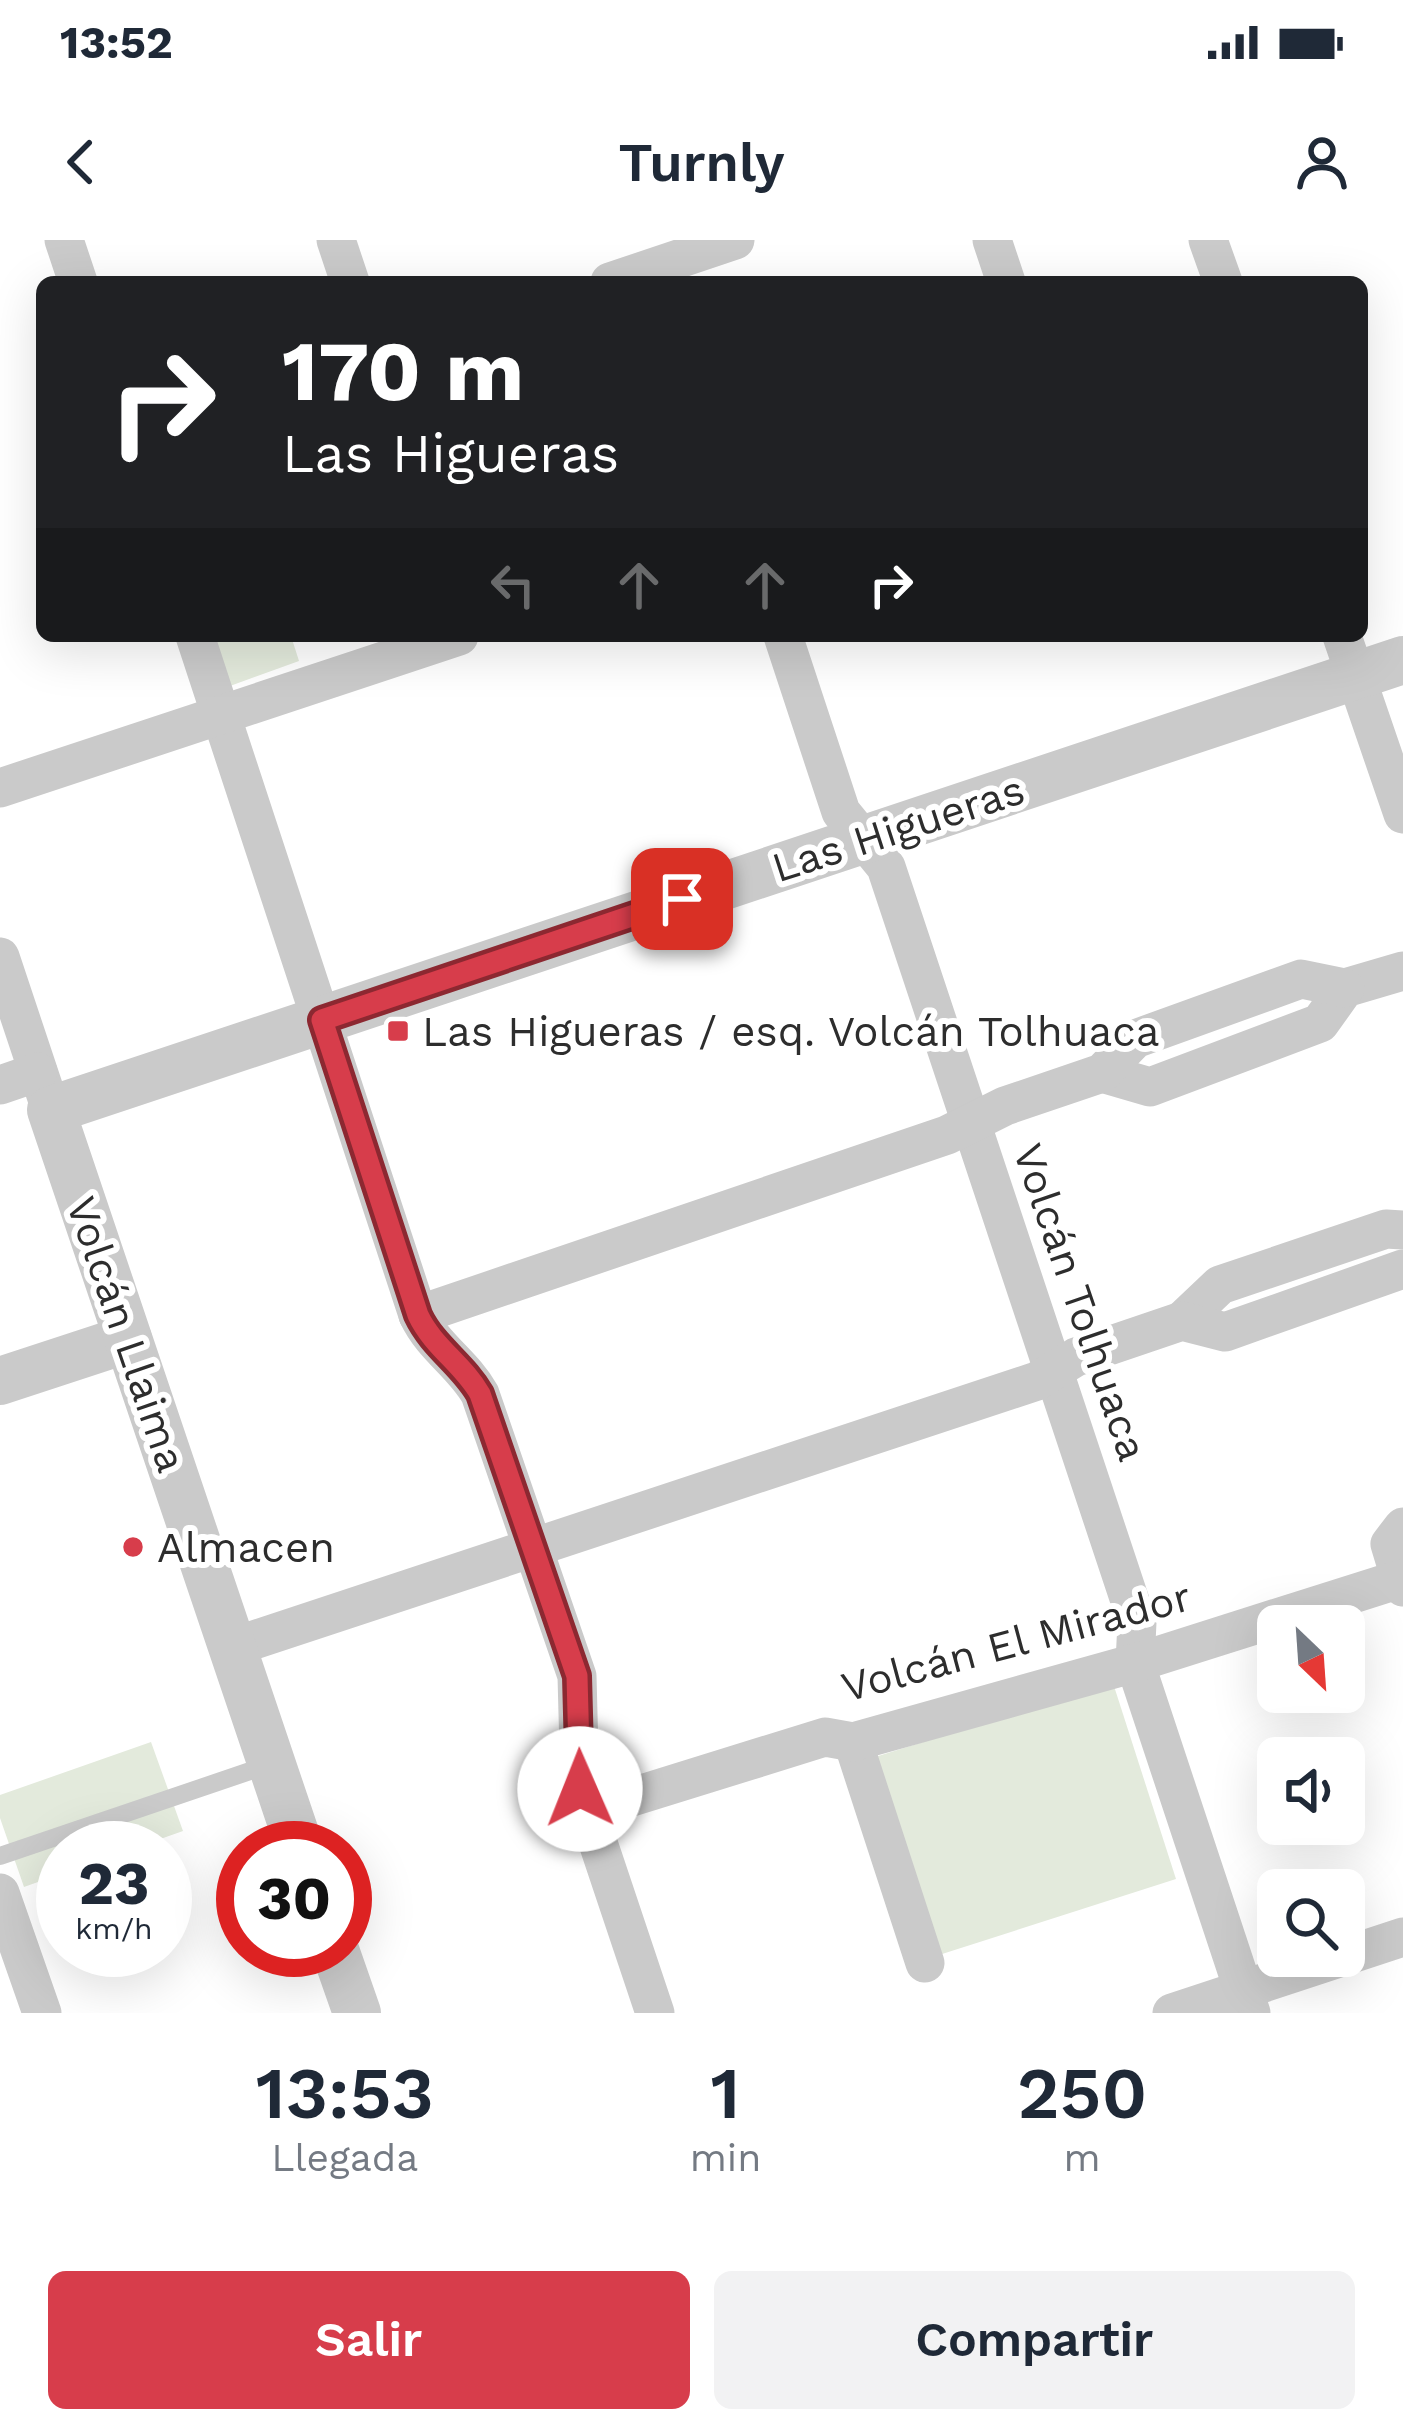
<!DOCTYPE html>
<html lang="es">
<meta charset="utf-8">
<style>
body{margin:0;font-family:"Work Sans",sans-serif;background:#f2f2f3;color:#1f2937;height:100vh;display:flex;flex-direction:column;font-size:45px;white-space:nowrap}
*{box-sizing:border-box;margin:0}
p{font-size:39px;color:#747a83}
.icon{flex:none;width:66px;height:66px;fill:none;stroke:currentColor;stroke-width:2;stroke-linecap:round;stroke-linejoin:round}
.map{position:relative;height:1773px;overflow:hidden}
.drawer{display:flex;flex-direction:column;background:#fff;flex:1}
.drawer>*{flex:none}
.guide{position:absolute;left:36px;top:36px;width:1332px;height:366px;border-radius:18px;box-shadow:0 12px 48px #0002;background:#202124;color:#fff;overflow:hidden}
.needle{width:78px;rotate:155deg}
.buttons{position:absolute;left:1257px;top:1365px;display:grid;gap:24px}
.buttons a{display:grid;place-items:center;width:108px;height:108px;border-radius:18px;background:#fff;box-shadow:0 12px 48px #0002;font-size:60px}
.speed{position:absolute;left:36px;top:1581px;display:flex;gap:24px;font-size:60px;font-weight:700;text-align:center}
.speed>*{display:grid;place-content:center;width:156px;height:156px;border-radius:50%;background:#fff;box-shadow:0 12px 48px #0002;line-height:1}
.speed small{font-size:30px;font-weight:400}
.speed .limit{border:18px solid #d22;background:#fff;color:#111}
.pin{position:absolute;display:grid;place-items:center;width:102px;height:102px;color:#fff;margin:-51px;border-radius:24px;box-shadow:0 6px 18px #0006}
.me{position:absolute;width:132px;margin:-66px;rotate:359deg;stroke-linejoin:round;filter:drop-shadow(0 0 9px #0008)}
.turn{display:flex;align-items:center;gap:42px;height:252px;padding:0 48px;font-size:54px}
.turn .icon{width:156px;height:156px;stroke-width:2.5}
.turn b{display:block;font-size:84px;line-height:102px}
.lanes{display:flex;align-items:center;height:114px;padding:0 48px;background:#0003;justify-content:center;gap:60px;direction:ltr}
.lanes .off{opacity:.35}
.eta{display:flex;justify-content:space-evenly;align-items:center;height:204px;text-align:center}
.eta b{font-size:72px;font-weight:600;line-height:84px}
.button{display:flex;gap:24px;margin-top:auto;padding:24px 48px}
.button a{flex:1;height:138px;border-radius:18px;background:#d73d4b;color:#fff;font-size:48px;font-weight:600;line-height:138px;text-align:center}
.button a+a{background:#f2f2f3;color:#1f2937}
.status{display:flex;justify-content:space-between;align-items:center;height:84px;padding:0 60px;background:#fff;direction:ltr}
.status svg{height:33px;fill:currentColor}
header{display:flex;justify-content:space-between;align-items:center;height:156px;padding:0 48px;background:#fff;font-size:54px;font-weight:600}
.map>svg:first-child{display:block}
</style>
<div class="status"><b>13:52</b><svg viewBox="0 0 49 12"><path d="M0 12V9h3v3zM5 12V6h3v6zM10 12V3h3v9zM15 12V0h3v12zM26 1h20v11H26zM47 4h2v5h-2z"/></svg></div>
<header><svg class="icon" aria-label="back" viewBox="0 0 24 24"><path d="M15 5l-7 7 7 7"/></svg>Turnly<svg class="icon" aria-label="person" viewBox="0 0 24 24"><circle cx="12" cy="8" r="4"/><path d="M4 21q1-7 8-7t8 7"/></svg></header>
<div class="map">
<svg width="1403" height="1773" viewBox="0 0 1403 1773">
<rect width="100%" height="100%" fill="#fff"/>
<!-- green -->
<g fill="#e3eadc">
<polygon points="212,396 291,396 299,421 230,446"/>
<polygon points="1113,1443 1176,1639 939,1715 875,1517"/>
<polygon points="151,1502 183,1591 135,1608 63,1608 63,1633 24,1647 0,1578 0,1555"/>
</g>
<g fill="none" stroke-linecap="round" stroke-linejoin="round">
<!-- service -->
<polyline stroke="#cacaca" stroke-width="18" points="0,1616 271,1524"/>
<!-- minor -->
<g stroke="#cacaca" stroke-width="39">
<polyline points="64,0 78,42"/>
<polyline points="336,0 350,42"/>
<polyline points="992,0 1006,42"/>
<polyline points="1208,0 1223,42"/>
<polyline points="610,42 735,0"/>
<path d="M195 396 418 1075C433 1107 463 1124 480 1154L577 1436 580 1549 655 1773"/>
<polyline points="783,396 841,572 886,627 1137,1382 1135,1423 1251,1773"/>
<polyline points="1342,396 1403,574"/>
<polyline points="0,548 459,396"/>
<polyline points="0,717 51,870"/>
<polyline points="1102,833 1150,847 1320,783 1345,748 1403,731"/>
<polyline points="0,845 38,832"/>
<polyline points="418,1075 947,895 1005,866 1102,833 1135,799 1301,739 1345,748"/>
<polyline points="1182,1081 1220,1045 1386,989 1403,990"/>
<polyline points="1403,1287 1390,1304 1403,1347"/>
<polyline points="233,1407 1037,1141 1076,1117 1182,1081 1225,1092 1403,1029"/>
<polyline points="853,1502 925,1723"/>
<polyline points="587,1571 825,1497 853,1502 1135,1423 1400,1339"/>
<polyline points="0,1653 42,1773"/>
<polyline points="1172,1773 1403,1697"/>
</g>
<!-- tertiary -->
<g stroke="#cacaca" stroke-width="48">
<polyline points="0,1141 128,1099"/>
<polyline points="300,1608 51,870 1403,420"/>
<polyline points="335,1710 357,1773"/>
</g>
</g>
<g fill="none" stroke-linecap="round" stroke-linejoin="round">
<!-- route casing -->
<g stroke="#8c2831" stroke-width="30">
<path id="route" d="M580 1549 577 1436 480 1154C463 1124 433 1107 418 1075L322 780 682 659"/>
</g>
<!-- route -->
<use href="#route" stroke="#d73d4b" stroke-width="21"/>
</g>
<!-- markers -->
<g fill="#d73d4b" stroke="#fff" stroke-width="4.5">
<rect x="386" y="779" width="24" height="24" rx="6"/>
<circle cx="133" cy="1307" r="12"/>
</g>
<g text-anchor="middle" stroke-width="12" stroke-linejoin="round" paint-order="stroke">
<!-- street labels -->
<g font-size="42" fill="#2d2d2d" stroke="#fff">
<text transform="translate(898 588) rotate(-18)" y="15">Las Higueras</text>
<text transform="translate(1081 1062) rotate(71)" y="15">Volcán Tolhuaca</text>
<text transform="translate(127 1094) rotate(71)" y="15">Volcán Llaima</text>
<text transform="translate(1016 1401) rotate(-15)" y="15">Volcán El Mirador</text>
</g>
<!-- poi labels -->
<g font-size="42" fill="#2d2d2d" stroke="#fff" text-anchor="start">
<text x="422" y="806">Las Higueras / esq. Volcán Tolhuaca</text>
<text x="157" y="1322">Almacen</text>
</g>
</g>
</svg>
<div class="buttons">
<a><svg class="needle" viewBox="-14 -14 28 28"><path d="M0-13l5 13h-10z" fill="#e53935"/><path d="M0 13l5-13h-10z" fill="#747a83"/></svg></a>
<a><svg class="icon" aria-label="sound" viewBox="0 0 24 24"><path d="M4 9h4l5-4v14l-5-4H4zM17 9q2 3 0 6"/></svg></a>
<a><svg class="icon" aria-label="search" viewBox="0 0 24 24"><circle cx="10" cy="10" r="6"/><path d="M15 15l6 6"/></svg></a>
</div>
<div class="speed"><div>23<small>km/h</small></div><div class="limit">30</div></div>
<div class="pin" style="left:682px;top:659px;background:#d93025"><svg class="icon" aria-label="arrive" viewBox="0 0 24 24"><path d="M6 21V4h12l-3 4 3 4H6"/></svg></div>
<svg class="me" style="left:580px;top:1549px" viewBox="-20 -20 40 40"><circle r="19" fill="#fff"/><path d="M0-13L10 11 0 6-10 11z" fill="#d73d4b"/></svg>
<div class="guide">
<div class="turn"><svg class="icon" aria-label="right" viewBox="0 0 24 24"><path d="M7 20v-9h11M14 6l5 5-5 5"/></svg><div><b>170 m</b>Las Higueras</div></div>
<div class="lanes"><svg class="icon off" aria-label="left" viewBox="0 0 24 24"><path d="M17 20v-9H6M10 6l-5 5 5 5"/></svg><svg class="icon off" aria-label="ahead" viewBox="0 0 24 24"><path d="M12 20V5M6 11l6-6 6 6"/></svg><svg class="icon off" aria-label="ahead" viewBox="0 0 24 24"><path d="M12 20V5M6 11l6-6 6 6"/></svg><svg class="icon" aria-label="right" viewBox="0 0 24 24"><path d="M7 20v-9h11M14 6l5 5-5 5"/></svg></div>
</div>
</div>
<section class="drawer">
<div class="eta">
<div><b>13:53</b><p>Llegada</p></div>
<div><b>1</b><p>min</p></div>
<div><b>250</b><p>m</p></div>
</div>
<div class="button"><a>Salir</a><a>Compartir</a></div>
</section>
